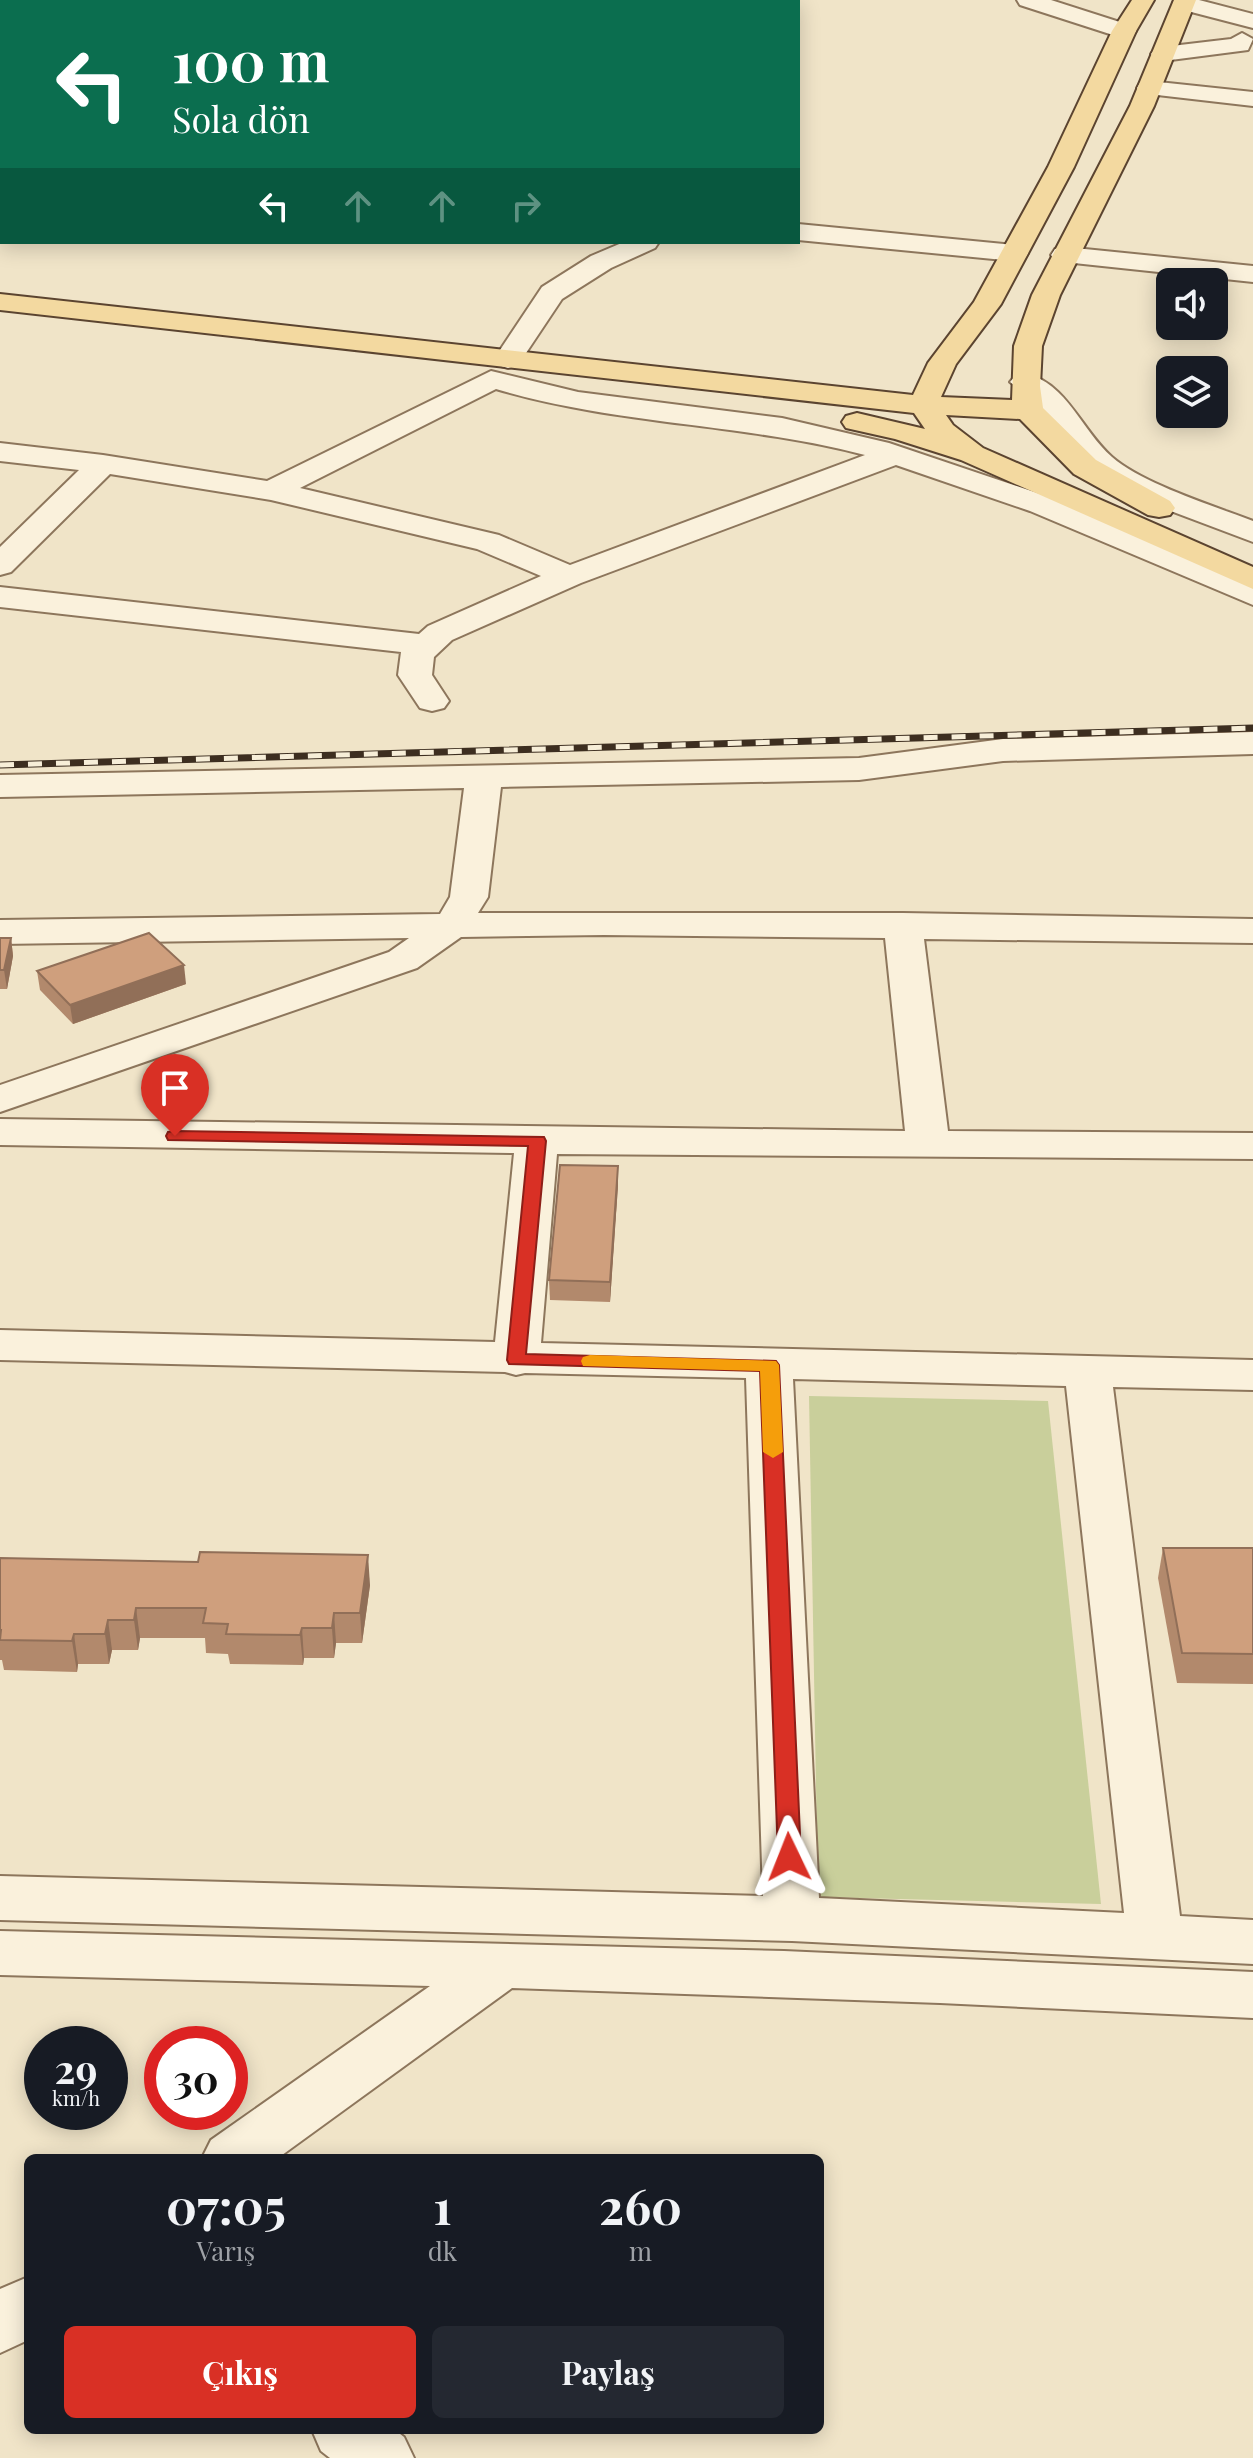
<!DOCTYPE html>
<html lang="tr">
<meta charset="utf-8">
<style>
body{margin:0;font-family:"Playfair Display",serif;background:#242831;color:#f1f3f6;height:100vh;display:flex;flex-direction:column;font-size:30px;white-space:nowrap}
*{box-sizing:border-box;margin:0}
p{font-size:26px;color:#9ea1a6}
.icon{flex:none;width:44px;height:44px;fill:none;stroke:currentColor;stroke-width:2;stroke-linecap:round;stroke-linejoin:round}
.map{position:relative;flex:1;overflow:hidden}
.sheet{position:absolute;left:24px;top:2154px;width:800px;height:280px;display:flex;flex-direction:column;background:#171b24;border-radius:12px;box-shadow:0 4px 20px #0003}
.sheet>*{flex:none}
.guide{position:absolute;left:0px;top:0px;width:800px;height:244px;box-shadow:0 4px 20px #0003;background:#0b6e4f;color:#fff;overflow:hidden}
.buttons{position:absolute;left:1156px;top:268px;display:grid;gap:16px}
.buttons a{display:grid;place-items:center;width:72px;height:72px;border-radius:12px;background:#171b24;box-shadow:0 4px 20px #0003;font-size:40px}
.speed{position:absolute;left:24px;top:2026px;display:flex;gap:16px;font-size:40px;font-weight:700;text-align:center}
.speed>*{display:grid;place-content:center;width:104px;height:104px;border-radius:50%;background:#171b24;box-shadow:0 4px 20px #0003;line-height:1}
.speed small{font-size:20px;font-weight:400}
.speed .limit{border:12px solid #d22;background:#fff;color:#111}
.pin{position:absolute;display:grid;place-items:center;width:68px;height:68px;color:#fff;margin:-82px -34px;border-radius:50% 50% 50% 0;rotate:-45deg;box-shadow:0 0 8px #0007}
.pin .icon{rotate:45deg}
.me{position:absolute;width:88px;margin:-44px;rotate:358deg;stroke-linejoin:round;filter:drop-shadow(0 0 6px #0008)}
.turn{display:flex;align-items:center;gap:28px;height:168px;padding:0 40px;font-size:36px}
.turn .icon{width:104px;height:104px;stroke-width:2.5}
.turn b{display:block;font-size:56px;line-height:68px}
.lanes{display:flex;align-items:center;height:76px;padding:0 40px;background:#0003;justify-content:center;gap:40px;direction:ltr}
.lanes .off{opacity:.35}
.eta{display:flex;justify-content:space-evenly;align-items:center;height:136px;text-align:center}
.eta b{font-size:48px;font-weight:700;line-height:56px}
.primary-button{display:flex;gap:16px;margin-top:auto;padding:16px 40px}
.primary-button a{flex:1;height:92px;border-radius:12px;background:#d93025;color:#fff;font-size:32px;font-weight:700;line-height:92px;text-align:center}
.primary-button a+a{background:#242831;color:#f1f3f6}
.map>svg:first-child{display:block}
</style>
<div class="map">
<svg width="1253" height="2458" viewBox="0 0 1253 2458">
<rect width="100%" height="100%" fill="#f0e4c8"/>
<!-- green -->
<polygon fill="#c9cf9b" points="809,1396 1048,1401 1101,1904 818,1897"/>
<g fill="none" stroke-linecap="round" stroke-linejoin="round">
<!-- minor casing -->
<g stroke="#8d765c" stroke-width="4">
<g id="minor">
<polygon points="1017,0 1051,0 1132,26 1136,31 1132,36 1116,36 1020,5"/>
<polygon points="1175,0 1199,0 1253,14 1253,28 1176,8 1173,3"/>
<polygon points="1242,33 1253,39 1248,50 1163,61 1155,59 1151,54 1155,49 1163,47 1231,39"/>
<polygon points="1149,81 1253,92 1253,106 1140,93 1137,88 1140,83"/>
<rect x="0" y="191" width="2" height="16"/>
<polygon points="798,224 1014,245 1024,247 1028,253 1024,259 1014,261 798,240"/>
<polygon points="624,242 659,242 655,248 611,268 562,299 518,365 508,368 498,365 494,359 542,287 591,256"/>
<polygon points="1065,247 1253,266 1253,282 1055,261 1051,255 1055,249"/>
<path d="M491 371 578 392 782 418 889 443 1052 498 1253 583V605L1030 511 896 465 581 583 452 640 434 657 432 675 449 701 444 708 432 711 420 708 398 675 401 652 0 607V587L419 634 428 626 541 576 477 549 271 500 110 474 11 572 0 575V547L79 470 0 461V443L103 455 267 481ZM496 389C616 425 743 423 865 455L570 565 499 535 300 488Z"/>
<path d="M1025 373C1068 384 1081 430 1112 457 1143 484 1214 506 1253 521V542L1147 502 1092 472 1065 442 1041 406 1010 382 1015 376Z"/>
<path d="M1253 732V754L1003 761 859 780 501 787 488 897 478 913H903L1253 919V943L924 939 948 1131 1253 1133V1159L557 1154 541 1343 1253 1360V1390L1113 1387 1180 1916 1253 1920V1964L792 1941 0 1920V1876L763 1896 746 1378 525 1373 516 1375 505 1372 0 1360V1330L495 1342 514 1153 0 1145V1119L905 1131 885 938 604 935 461 937 417 968 0 1112V1085L389 952 409 938 0 944V920L440 914 450 897 464 788 0 797V775L859 758 1003 739ZM793 1379 1066 1386 1124 1913 819 1898Z"/>
<polygon points="0,1931 784,1951 1253,1972 1253,2018 940,2003 512,1988 278,2158 202,2158 211,2140 430,1986 0,1975"/>
<polygon points="28,2277 28,2340 0,2353 0,2289"/>
<polygon points="312,2430 395,2430 404,2437 414,2458 330,2458 321,2451"/>
</g>
</g>
<!-- major casing -->
<g stroke="#5b4430" stroke-width="4">
<polygon id="major" points="1132,0 1154,0 1136,31 1074,167 1001,304 956,364 941,397 1012,400 1014,346 1032,295 1130,106 1174,0 1196,0 1154,106 1060,295 1042,346 1040,386 1043,408 1096,460 1170,501 1175,508 1170,515 1159,517 1148,515 1074,474 1020,419 946,415 953,425 983,448 1253,567 1253,589 961,460 895,439 846,428 842,422 846,416 857,413 925,429 914,413 0,310 0,294 913,395 928,363 974,302 1048,167 1112,31"/>
</g>
<!-- minor -->
<use href="#minor" fill="#faf1dc" fill-rule="evenodd"/>
<!-- major -->
<use href="#major" fill="#f3d9a0" fill-rule="evenodd"/>
<!-- rail casing -->
<g stroke="#3d2e20" stroke-width="7">
<polyline id="rail" points="0,765 1253,728"/>
</g>
<!-- rail -->
<use href="#rail" stroke="#f7eed8" stroke-width="5" stroke-dasharray="14" stroke-linecap="butt"/>
</g>
<!-- wall -->
<g fill="#b2896c">
<polygon points="0,938 11,938 13,956 7,989 0,989"/>
<polygon points="37,971 186,984 73,1024 40,990"/>
<polygon points="618,1166 618,1185 610,1302 550,1300 549,1280"/>
<polygon points="1163,1548 1253,1548 1253,1684 1177,1683 1158,1578"/>
<polygon points="0,1558 370,1585 362,1643 336,1643 334,1658 304,1658 303,1665 230,1664 228,1654 206,1653 205,1638 140,1638 138,1650 112,1650 109,1664 78,1664 77,1672 4,1670 2,1660 0,1660"/>
</g>
<!-- shaded-wall -->
<g fill="#916f58">
<polygon points="11,938 13,956 7,989 4,970"/>
<polygon points="184,965 186,984 73,1024 70,1005"/>
<polygon points="618,1166 618,1185 610,1302 610,1282"/>
<polygon points="368,1555 370,1585 362,1643 360,1613"/>
<polygon points="136,1608 140,1638 138,1650 134,1620"/>
<polygon points="334,1613 336,1643 334,1658 332,1628"/>
<polygon points="108,1620 112,1650 109,1664 105,1634"/>
<polygon points="302,1628 304,1658 303,1665 300,1635"/>
<polygon points="74,1634 78,1664 77,1672 72,1641"/>
</g>
<!-- building -->
<g fill="#cf9f7d" stroke="#916f58" stroke-width="2">
<polygon points="149,933 184,965 70,1005 37,971"/>
<polygon points="0,938 11,938 4,970 0,970"/>
<polygon points="560,1165 618,1166 610,1282 549,1280"/>
<polygon points="1163,1548 1253,1548 1253,1654 1182,1653"/>
<polygon points="200,1552 368,1555 360,1613 334,1613 332,1628 302,1628 300,1635 226,1634 228,1624 203,1623 206,1608 136,1608 134,1620 108,1620 105,1634 74,1634 72,1641 0,1640 1,1630 0,1630 0,1558 198,1562"/>
</g>
<!-- route -->
<polygon fill="#d93025" stroke="#8d1f18" stroke-width="2" points="175,1131 544,1137 546,1141 526,1354 776,1361 779,1365 801,1857 797,1863 789,1866 781,1863 778,1857 760,1371 509,1364 507,1360 528,1146 168,1140 166,1136 168,1132"/>
<!-- slow -->
<polygon fill="#f59e0b" points="590,1355 776,1361 779,1365 783,1452 773,1458 763,1452 760,1371 583,1366 581,1361 583,1357"/>
</svg>
<div class="buttons">
<a><svg class="icon" aria-label="sound" viewBox="0 0 24 24"><path d="M4 9h4l5-4v14l-5-4H4zM17 9q2 3 0 6"/></svg></a>
<a><svg class="icon" aria-label="layers" viewBox="0 0 24 24"><path d="M12 4l9 5-9 5-9-5zM3 14l9 5 9-5"/></svg></a>
</div>
<div class="speed"><div>29<small>km/h</small></div><div class="limit">30</div></div>
<div class="pin" style="left:175px;top:1136px;background:#d93025"><svg class="icon" aria-label="arrive" viewBox="0 0 24 24"><path d="M6 21V4h12l-3 4 3 4H6"/></svg></div>
<svg class="me" style="left:789px;top:1857px" viewBox="-20 -20 40 40"><path d="M0-17L14 15 0 8-14 15z" fill="#d93025" stroke="#fff" stroke-width="4"/></svg>
<div class="guide">
<div class="turn"><svg class="icon" aria-label="left" viewBox="0 0 24 24"><path d="M17 20v-9H6M10 6l-5 5 5 5"/></svg><div><b>100 m</b>Sola dön</div></div>
<div class="lanes"><svg class="icon" aria-label="left" viewBox="0 0 24 24"><path d="M17 20v-9H6M10 6l-5 5 5 5"/></svg><svg class="icon off" aria-label="ahead" viewBox="0 0 24 24"><path d="M12 20V5M6 11l6-6 6 6"/></svg><svg class="icon off" aria-label="ahead" viewBox="0 0 24 24"><path d="M12 20V5M6 11l6-6 6 6"/></svg><svg class="icon off" aria-label="right" viewBox="0 0 24 24"><path d="M7 20v-9h11M14 6l5 5-5 5"/></svg></div>
</div>
<section class="sheet">
<div class="eta">
<div><b>07:05</b><p>Varış</p></div>
<div><b>1</b><p>dk</p></div>
<div><b>260</b><p>m</p></div>
</div>
<div class="primary-button"><a>Çıkış</a><a>Paylaş</a></div>
</section>
</div>
